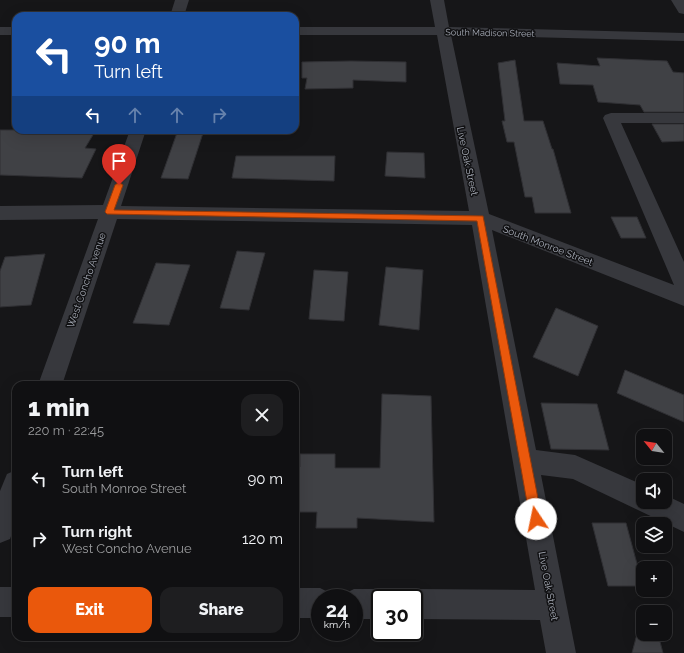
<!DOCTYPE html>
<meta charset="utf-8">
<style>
body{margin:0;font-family:Raleway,sans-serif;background:#1e1e20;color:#f1f3f6;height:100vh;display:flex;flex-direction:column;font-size:15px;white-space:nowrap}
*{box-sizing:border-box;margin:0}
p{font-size:13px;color:#9c9d9f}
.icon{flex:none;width:22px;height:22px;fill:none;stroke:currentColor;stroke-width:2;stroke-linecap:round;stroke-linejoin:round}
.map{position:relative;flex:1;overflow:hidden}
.panel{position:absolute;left:12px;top:381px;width:287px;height:260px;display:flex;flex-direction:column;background:#101012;border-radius:12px;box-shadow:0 4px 16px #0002,0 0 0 1px #303032}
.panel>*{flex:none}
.top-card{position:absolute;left:12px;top:12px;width:287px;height:122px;border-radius:12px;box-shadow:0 4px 16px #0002,0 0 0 1px #303032;background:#1a4fa0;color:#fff;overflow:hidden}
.needle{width:26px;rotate:300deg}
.tools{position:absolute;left:636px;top:429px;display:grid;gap:8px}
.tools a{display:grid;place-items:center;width:36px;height:36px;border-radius:8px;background:#101012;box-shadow:0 4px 16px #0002,0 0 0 1px #303032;font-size:20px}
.speed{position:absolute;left:311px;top:589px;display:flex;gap:8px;font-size:20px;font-weight:700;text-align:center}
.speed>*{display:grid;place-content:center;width:52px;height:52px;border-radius:50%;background:#101012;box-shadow:0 4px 16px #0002,0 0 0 1px #303032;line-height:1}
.speed small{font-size:10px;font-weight:400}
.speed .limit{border:2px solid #111;border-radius:6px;background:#fff;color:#111}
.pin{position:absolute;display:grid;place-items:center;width:34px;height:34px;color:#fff;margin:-41px -17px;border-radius:50% 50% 50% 0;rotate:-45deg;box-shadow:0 0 4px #0007}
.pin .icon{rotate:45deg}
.me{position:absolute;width:44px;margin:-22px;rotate:349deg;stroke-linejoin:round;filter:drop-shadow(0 0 3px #0008)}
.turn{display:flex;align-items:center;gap:14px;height:84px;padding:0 16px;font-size:18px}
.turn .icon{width:52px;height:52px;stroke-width:2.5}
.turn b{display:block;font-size:28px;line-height:34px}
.lanes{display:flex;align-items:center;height:38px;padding:0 16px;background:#0003;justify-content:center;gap:20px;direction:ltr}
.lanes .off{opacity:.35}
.round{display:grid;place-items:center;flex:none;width:42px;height:42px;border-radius:12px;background:#1e1e20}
.headline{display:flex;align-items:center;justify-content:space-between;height:68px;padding:0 16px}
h1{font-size:24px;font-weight:800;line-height:30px}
.cta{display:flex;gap:8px;margin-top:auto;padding:8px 16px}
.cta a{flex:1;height:46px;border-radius:12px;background:#ea580c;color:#fff;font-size:16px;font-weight:800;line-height:46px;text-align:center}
.cta a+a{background:#1e1e20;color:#f1f3f6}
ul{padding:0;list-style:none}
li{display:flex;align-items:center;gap:12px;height:60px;padding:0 16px}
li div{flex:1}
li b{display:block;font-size:15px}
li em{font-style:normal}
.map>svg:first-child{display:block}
</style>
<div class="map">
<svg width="684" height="653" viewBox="0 0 684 653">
<rect width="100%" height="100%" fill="#161618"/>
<!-- building -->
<g fill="#404145" stroke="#303034">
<polygon points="597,58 667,61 673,72 684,73 684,112 644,112 640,105 598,102 593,85 560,84 557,63 600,66"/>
<polygon points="515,60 524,121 543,121 552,149 553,149 571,213 535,213 532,197 525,197 514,142 507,142 502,121 505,121 498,63"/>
<polygon points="351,61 406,62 406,82 353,80 353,88 305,89 307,78 302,78 302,62"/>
<polygon points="652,124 684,124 684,141 662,142"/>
<polygon points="0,130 96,130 85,148 96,149 82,178 0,175"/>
<polygon points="178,130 204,130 188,179 161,178"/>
<polygon points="387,152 424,153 425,178 385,176"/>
<polygon points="236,156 335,156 334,181 232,178"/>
<polygon points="611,217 637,217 646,238 621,238"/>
<polygon points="237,251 265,253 249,310 220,308"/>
<polygon points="45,254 31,305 0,307 0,271 5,257"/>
<polygon points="156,263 190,265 169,325 133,323"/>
<polygon points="386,267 423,270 419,330 379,325"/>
<polygon points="314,270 348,272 344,321 309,319"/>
<polygon points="556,308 598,326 578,376 533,357"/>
<polygon points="625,370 684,395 684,422 617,393"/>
<polygon points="382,394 431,396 434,522 357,518 357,528 316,528 317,512 295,512 295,467 300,467 300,454 335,454 335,468 380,468"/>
<polygon points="541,403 597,404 609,450 551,449"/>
<polygon points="592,523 626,523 643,586 608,586"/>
<polygon points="637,634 658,634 663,653 632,653"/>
</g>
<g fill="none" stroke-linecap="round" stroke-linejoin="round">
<!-- minor -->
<g fill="#37383d" fill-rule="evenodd">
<polygon points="175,0 189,0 184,16 170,16"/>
<polygon points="430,0 444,0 449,27 684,33 684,41 451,35 489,214 674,285 603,118 605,115 611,113 684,113 684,123 621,123 684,262 684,306 492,230 536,450 575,455 643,485 643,502 665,502 665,495 684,504 684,532 573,479 541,475 576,653 546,653 540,620 414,619 414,598 402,598 404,594 414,589 535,590 472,225 117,219 62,385 38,385 98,219 0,220 0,206 103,205 130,130 146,130 121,206 469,211 437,35 295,35 295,27 435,27"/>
<polygon points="671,0 684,0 684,14 679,13"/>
<rect x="0" y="27" width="16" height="8"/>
<polygon points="16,470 16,522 10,539 0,543 0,491 7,474"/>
<rect x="0" y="587" width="16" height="30"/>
<polygon points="295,588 320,588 330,593 333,598 320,598 320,618 295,618"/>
<polygon points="354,589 380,589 390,594 392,598 380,598 380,619 354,619 354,598 342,598 344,594"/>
</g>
</g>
<!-- route -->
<polygon fill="#ea580c" stroke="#983908" points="119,182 123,185 114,210 483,216 542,519 540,523 536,524 532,523 530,519 477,221 107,214 105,212 115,185"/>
<g text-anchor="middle" stroke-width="3" stroke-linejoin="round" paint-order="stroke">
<!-- far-street labels -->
<g font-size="9" fill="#a8adb8" stroke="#111113">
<text transform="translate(490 33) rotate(1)" y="3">South Madison Street</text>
</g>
<!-- street labels -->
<g font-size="10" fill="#a8adb8" stroke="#111113">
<text transform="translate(468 161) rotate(78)" y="4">Live Oak Street</text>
<text transform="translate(548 245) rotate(21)" y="4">South Monroe Street</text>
<text transform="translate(86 280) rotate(-71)" y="4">West Concho Avenue</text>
<text transform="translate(549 586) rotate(79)" y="4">Live Oak Street</text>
</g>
</g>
</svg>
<div class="tools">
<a><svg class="needle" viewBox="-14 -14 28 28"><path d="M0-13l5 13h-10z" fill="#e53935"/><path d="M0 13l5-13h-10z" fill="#9c9d9f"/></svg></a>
<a><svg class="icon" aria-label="sound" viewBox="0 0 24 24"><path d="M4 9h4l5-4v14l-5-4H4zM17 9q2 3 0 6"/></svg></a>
<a><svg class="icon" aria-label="layers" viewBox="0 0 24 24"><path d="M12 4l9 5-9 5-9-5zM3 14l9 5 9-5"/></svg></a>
<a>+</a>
<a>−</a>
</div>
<div class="speed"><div>24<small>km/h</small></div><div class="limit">30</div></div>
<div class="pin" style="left:119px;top:185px;background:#d93025"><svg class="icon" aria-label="arrive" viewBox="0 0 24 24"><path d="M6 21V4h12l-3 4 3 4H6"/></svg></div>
<svg class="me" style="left:536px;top:519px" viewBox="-20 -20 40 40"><circle r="19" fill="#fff"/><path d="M0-13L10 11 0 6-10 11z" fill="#ea580c"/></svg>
<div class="top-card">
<div class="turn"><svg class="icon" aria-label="left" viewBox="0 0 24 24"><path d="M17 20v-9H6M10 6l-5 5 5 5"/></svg><div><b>90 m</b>Turn left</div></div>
<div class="lanes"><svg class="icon" aria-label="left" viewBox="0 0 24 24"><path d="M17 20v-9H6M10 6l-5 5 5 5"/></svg><svg class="icon off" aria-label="ahead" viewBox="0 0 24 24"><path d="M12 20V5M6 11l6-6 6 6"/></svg><svg class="icon off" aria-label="ahead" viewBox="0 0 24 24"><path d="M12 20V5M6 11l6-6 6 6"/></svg><svg class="icon off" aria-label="right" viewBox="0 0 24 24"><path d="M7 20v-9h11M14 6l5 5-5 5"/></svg></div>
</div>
<section class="panel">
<div class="headline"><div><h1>1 min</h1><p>220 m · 22:45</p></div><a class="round"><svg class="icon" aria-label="close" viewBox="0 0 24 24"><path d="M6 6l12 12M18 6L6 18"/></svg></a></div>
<ul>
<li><svg class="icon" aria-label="left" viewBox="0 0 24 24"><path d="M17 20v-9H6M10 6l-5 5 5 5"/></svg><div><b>Turn left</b><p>South Monroe Street</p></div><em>90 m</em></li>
<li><svg class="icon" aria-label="right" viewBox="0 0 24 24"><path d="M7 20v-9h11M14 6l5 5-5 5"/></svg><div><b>Turn right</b><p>West Concho Avenue</p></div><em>120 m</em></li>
</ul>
<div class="cta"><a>Exit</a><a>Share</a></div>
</section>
</div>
